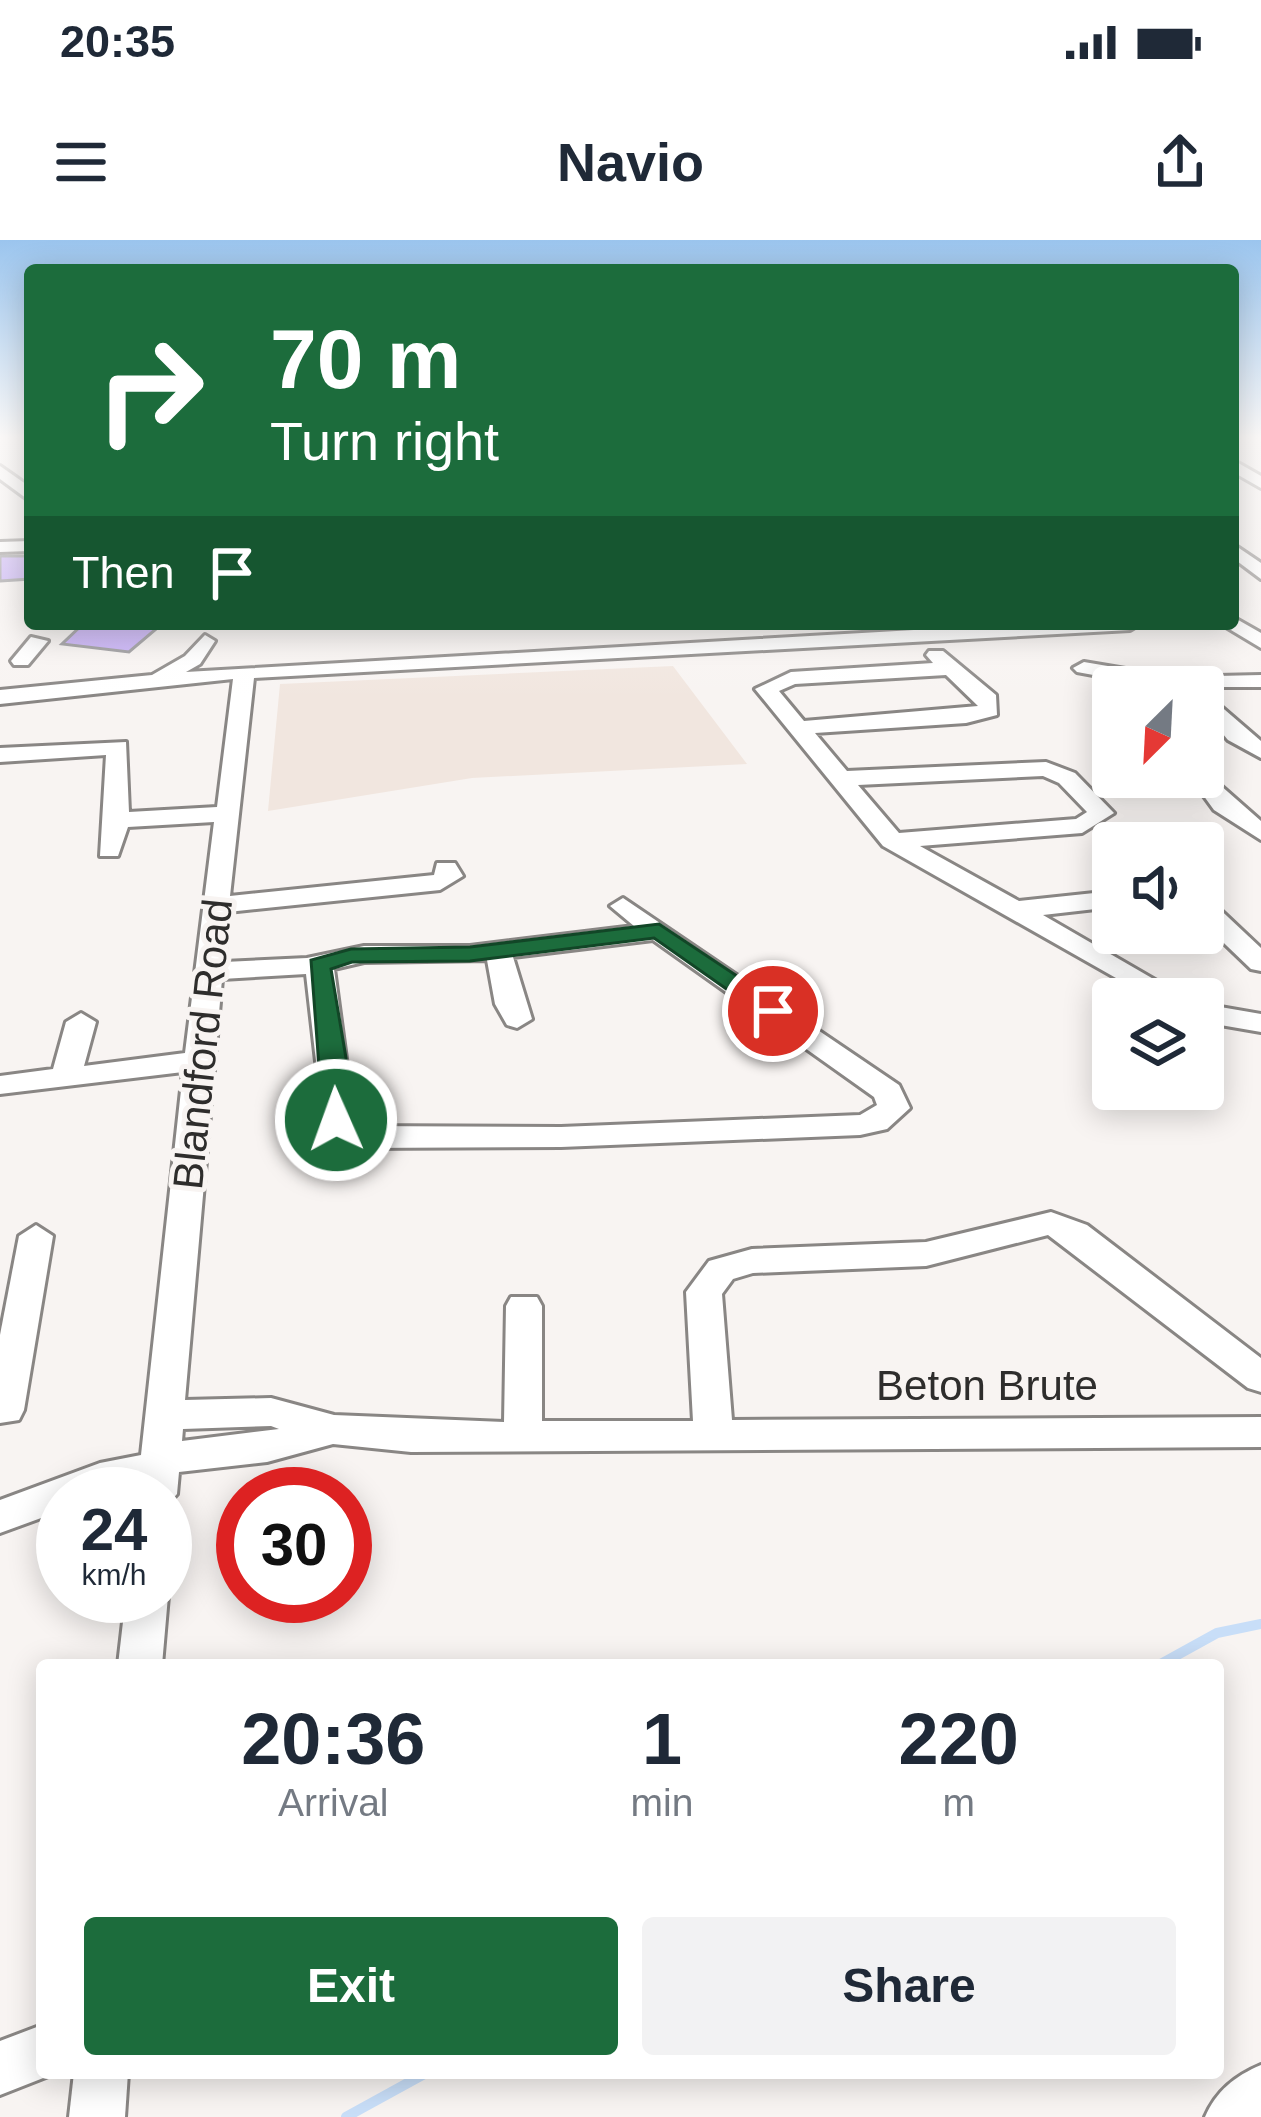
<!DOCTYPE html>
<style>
body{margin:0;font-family:Helvetica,sans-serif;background:#f2f2f3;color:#1f2937;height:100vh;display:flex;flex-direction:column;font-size:45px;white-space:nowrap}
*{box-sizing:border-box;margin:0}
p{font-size:39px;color:#747a83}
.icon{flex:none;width:66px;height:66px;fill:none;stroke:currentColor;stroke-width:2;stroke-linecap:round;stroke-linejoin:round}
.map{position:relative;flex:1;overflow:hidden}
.side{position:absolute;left:36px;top:1419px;width:1188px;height:420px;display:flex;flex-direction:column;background:#fff;border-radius:12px;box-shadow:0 6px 30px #0003}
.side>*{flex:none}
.top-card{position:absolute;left:24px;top:24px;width:1215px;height:366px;border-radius:12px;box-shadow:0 6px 30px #0003;background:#1c6c3c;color:#fff;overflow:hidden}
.needle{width:78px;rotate:204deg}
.controls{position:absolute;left:1092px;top:426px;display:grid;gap:24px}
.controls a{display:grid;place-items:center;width:132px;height:132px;border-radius:12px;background:#fff;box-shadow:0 6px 30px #0003;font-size:60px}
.speed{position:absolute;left:36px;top:1227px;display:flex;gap:24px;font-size:60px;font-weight:700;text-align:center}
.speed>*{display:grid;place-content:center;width:156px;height:156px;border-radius:50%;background:#fff;box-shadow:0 6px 30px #0003;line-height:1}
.speed small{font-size:30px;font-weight:400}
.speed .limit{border:18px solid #d22;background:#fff;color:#111}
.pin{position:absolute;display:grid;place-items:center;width:102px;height:102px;color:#fff;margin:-51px;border:6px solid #fff;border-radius:50%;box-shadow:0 3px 12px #0007}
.me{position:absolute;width:132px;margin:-66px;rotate:358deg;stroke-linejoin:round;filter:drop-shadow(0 0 9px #0008)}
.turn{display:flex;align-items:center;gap:42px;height:252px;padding:0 48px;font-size:54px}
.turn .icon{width:156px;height:156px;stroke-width:2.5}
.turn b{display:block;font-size:84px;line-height:102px}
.then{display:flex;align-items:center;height:114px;padding:0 48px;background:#0003;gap:24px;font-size:45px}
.eta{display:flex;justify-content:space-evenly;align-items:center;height:204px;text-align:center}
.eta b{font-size:72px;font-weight:800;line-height:84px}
.action{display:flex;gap:24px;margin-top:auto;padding:24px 48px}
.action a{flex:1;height:138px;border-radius:12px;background:#1c6c3c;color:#fff;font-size:48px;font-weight:800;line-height:138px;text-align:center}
.action a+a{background:#f2f2f3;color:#1f2937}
.status{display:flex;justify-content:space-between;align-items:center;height:84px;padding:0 60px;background:#fff;direction:ltr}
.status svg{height:33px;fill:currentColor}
header{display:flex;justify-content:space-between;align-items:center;height:156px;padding:0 48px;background:#fff;font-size:54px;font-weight:800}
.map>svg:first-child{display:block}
</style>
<div class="status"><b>20:35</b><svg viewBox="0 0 49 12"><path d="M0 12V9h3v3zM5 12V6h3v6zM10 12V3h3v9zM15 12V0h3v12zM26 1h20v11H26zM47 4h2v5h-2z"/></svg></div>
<header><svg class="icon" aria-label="menu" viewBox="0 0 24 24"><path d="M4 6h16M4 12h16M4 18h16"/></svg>Navio<svg class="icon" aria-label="share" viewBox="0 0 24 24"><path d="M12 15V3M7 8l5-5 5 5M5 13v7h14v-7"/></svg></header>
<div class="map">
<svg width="1261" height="1877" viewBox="0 0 1261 1877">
<rect width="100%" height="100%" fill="#f8f4f2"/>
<!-- built -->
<polygon fill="#f1e6df" points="673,426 747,524 472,538 268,571 280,444"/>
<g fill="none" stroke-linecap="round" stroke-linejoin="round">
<!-- stream -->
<g stroke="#c8def8" stroke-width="10">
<polyline points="1159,1425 1217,1393 1261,1384"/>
<polyline points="346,1877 426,1833"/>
</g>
</g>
<!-- building -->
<g fill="#c6aef8" stroke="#979699" stroke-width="3">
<polygon points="0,316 30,316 30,339 0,341"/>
<polygon points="83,384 162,384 129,412 62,404"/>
</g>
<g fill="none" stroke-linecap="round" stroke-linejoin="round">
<!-- minor casing -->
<g stroke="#898684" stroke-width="6">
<g id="minor">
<polygon points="1233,220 1261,236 1261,248 1233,232"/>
<polygon points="0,226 30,247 30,261 0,239"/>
<polygon points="30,301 30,311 0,312 0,302"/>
<polygon points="1233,304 1261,323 1261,339 1233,318"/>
<polygon points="1233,377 1261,393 1261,408 1226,387"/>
<path d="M1019 384H1140L1130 390 254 438 230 656 434 635 437 623H455L463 636 440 650 228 672 224 722 307 718 364 706H470L634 686 610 666 623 658 899 845 910 868 887 889 860 895 561 907 355 908 324 891 306 734 222 739 185 1160 271 1158 334 1175 504 1182 506 1066 511 1057H537L542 1066V1181H693L686 1052 709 1021 752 1009 926 1002 1051 972 1087 985 1261 1118V1152L1248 1148 1048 995 926 1026 753 1033 733 1039 722 1054 732 1180 1261 1177V1207L411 1212 333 1204 267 1222 179 1232 177 1254 165 1267V1254H137L138 1246 104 1254H63V1270L0 1293V1260L100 1223 141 1215 183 832 0 854V836L53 829 66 782 81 773 96 782 84 826 185 813 214 582 128 587 118 616H100L106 515 0 522V508L126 502 129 572 217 567 233 439 0 464V450L152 435 185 416 205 395 215 401 200 424 186 432ZM653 700 874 857 877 865 860 875 561 887 355 886 334 729 364 722 487 720 495 764 507 785 517 788 532 779 513 717ZM271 1186 279 1189 182 1201 183 1189Z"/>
<polygon points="31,397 48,401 28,425 14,425 11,421"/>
<path d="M929 411H943L996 455 997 475 966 483 815 493 847 531 1046 522 1075 533 1114 573 1082 593 920 606 1019 661 1113 651V667L1043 675 1188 759H1153L883 606 755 449 791 432 933 423 926 415ZM946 435 978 466 804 481 779 451 795 444ZM1043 536 1059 543 1087 572 1076 579 899 593 858 545Z"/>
<polygon points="1084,422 1173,437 1261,435 1261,447 1159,447 1077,432 1073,428"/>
<polygon points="1203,451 1261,501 1261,518 1228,500 1203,471"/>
<polygon points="1203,530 1261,581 1261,600 1214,570 1190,537 1203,537"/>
<polygon points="1203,660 1212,662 1261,708 1261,731 1251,729 1203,683"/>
<polygon points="1203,764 1261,774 1261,792 1203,782"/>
<polygon points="36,985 53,996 24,1170 19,1180 0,1183 0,1095 19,996"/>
<polygon points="165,1349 168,1356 162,1425 118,1425 126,1356 165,1356"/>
<polygon points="42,1785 42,1833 56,1833 0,1855 0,1801"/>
<path d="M1261 1825V1877H1205C1216 1851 1235 1836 1261 1825Z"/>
<polygon points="74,1833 128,1833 125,1877 69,1877"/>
</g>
</g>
<!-- minor -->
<use href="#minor" fill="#fff" fill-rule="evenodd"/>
</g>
<!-- sky -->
<linearGradient id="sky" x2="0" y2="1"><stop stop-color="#9bc5ee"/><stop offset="0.43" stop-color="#fcfaf9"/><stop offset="1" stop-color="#fcfaf9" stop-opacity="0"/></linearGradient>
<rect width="1261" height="458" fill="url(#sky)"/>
<!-- route -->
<polygon fill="#1c6c3c" stroke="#124627" stroke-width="3" points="659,684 782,766 782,776 765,776 654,698 470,721 352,722 331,729 346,818 349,880 336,888 323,880 311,720 351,709 470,707"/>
<g text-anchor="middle" stroke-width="10" stroke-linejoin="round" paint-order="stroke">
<!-- street labels -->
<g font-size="42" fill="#2e2d2c" stroke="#f8f4f2">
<text transform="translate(202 804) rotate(-84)" y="15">Blandford Road</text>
<text x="987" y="1160">Beton Brute</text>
</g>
</g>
</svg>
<div class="controls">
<a><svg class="needle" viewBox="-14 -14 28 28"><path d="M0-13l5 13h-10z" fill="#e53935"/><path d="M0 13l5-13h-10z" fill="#747a83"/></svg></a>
<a><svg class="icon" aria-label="sound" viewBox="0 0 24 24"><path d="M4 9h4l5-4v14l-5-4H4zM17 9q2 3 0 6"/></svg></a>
<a><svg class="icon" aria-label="layers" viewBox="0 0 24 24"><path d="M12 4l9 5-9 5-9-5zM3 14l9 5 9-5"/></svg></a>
</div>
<div class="speed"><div>24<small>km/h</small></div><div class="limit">30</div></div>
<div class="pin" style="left:773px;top:771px;background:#d93025"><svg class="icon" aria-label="arrive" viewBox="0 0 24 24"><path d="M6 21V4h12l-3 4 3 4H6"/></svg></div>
<svg class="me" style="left:336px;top:880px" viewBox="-20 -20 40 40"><circle r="17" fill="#1c6c3c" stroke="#fff" stroke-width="3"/><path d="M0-11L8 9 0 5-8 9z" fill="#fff"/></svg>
<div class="top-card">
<div class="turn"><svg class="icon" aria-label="right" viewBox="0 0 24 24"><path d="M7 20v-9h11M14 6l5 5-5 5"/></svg><div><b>70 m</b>Turn right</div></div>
<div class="then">Then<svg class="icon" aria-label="arrive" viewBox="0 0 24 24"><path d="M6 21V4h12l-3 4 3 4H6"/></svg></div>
</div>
<section class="side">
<div class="eta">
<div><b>20:36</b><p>Arrival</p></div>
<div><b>1</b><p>min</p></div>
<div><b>220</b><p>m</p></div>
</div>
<div class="action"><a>Exit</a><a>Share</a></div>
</section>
</div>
